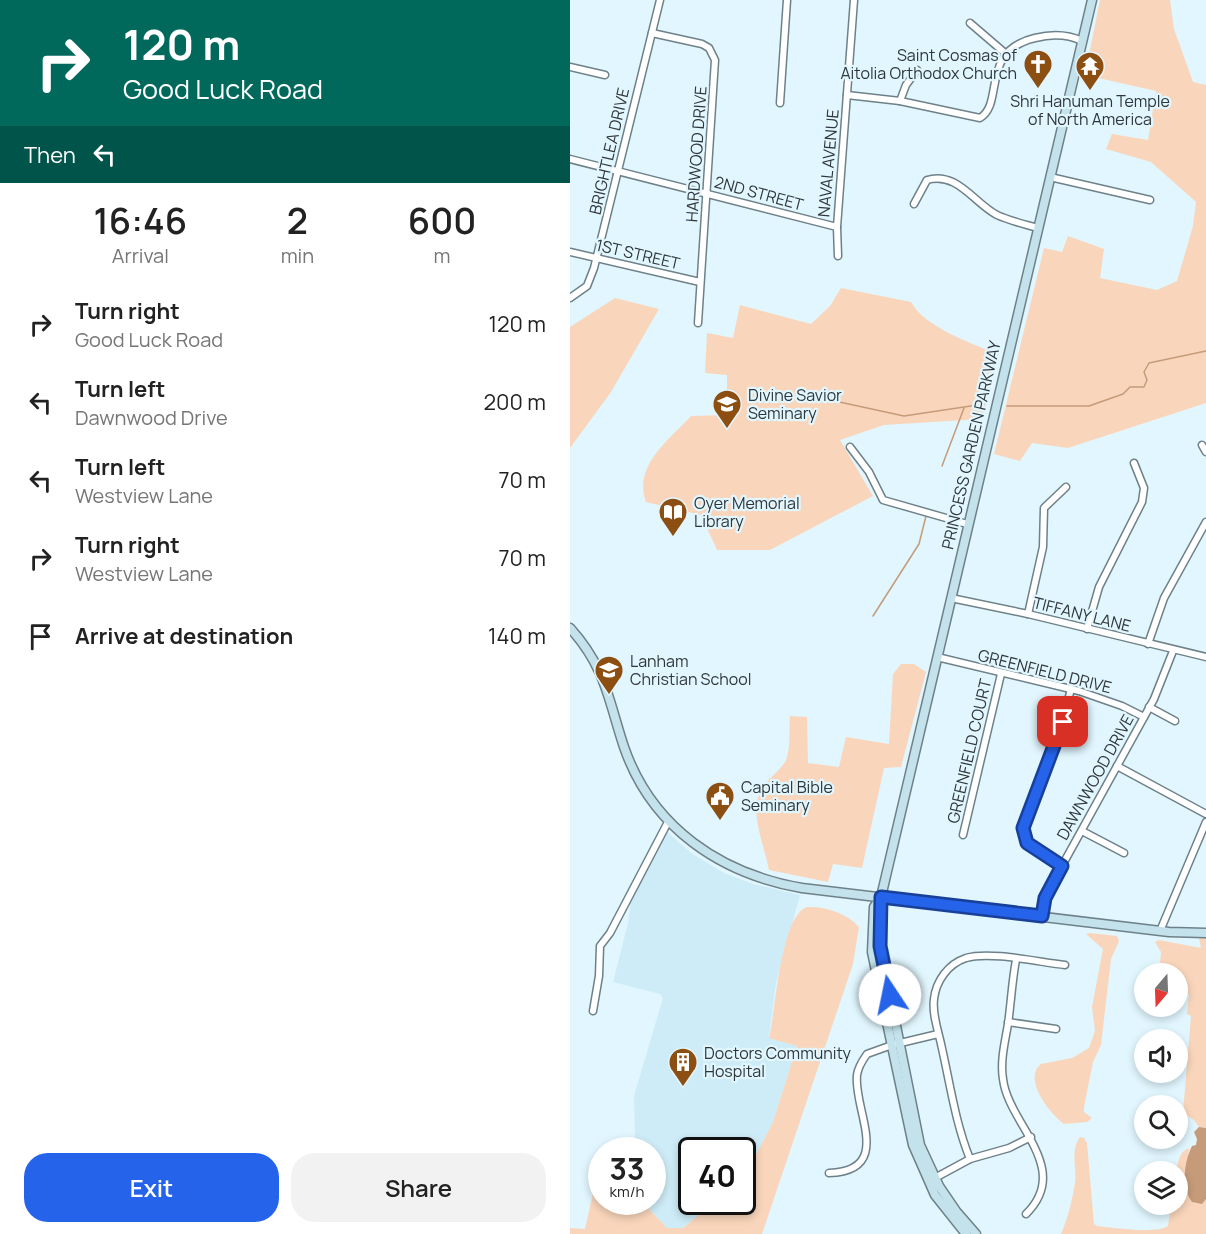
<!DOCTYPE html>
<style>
body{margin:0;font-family:Manrope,sans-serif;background:#f2f2f2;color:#222;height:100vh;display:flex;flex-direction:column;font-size:22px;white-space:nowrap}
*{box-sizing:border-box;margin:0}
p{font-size:20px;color:#767676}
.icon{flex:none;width:33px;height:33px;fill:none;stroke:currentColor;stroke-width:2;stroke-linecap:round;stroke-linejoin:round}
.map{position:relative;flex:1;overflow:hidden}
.side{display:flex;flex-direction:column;background:#fff;width:570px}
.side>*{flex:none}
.top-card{background:#00695c;color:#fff;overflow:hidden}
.needle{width:39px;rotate:199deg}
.fabs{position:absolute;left:564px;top:963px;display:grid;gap:12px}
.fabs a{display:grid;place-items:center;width:54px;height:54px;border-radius:50%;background:#fff;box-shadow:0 3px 9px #0003;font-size:30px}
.speed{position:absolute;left:18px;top:1137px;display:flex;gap:12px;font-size:30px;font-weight:700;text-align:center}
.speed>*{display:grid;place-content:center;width:78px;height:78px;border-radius:50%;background:#fff;box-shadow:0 3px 9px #0003;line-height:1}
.speed small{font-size:15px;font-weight:400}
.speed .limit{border:3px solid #111;border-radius:9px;background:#fff;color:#111}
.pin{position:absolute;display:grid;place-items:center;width:51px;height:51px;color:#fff;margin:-26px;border-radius:12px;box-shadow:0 3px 9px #0006}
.me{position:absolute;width:66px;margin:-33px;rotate:349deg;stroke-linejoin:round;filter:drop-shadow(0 0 4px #0008)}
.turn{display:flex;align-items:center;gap:21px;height:126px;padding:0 24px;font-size:27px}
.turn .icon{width:78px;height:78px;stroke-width:2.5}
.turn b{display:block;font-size:42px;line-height:51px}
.then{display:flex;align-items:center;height:57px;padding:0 24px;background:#0003;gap:12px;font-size:22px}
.eta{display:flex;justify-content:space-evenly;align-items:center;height:102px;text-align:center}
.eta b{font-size:36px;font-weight:600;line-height:42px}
.action{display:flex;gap:12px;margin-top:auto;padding:12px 24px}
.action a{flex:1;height:69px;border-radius:24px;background:#2563eb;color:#fff;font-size:24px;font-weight:600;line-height:69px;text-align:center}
.action a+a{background:#f2f2f2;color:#222}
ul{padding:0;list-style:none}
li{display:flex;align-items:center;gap:18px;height:78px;padding:0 24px}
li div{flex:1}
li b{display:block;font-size:22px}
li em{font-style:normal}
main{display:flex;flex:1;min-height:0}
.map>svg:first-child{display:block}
</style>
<main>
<section class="side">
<div class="top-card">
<div class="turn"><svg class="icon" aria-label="right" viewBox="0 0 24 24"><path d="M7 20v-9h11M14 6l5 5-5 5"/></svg><div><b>120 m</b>Good Luck Road</div></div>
<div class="then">Then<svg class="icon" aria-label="left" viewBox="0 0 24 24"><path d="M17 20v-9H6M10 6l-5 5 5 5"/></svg></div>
</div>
<div class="eta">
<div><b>16:46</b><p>Arrival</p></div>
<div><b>2</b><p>min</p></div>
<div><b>600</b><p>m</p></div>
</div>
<ul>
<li><svg class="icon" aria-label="right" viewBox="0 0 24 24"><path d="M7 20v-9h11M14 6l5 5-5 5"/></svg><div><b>Turn right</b><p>Good Luck Road</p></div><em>120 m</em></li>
<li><svg class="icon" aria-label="left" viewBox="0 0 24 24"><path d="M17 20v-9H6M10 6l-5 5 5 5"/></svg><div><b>Turn left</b><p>Dawnwood Drive</p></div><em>200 m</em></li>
<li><svg class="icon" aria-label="left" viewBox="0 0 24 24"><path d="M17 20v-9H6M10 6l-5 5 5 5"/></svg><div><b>Turn left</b><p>Westview Lane</p></div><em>70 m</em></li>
<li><svg class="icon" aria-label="right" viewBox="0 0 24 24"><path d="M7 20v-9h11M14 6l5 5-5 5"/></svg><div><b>Turn right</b><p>Westview Lane</p></div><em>70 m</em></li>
<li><svg class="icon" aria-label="arrive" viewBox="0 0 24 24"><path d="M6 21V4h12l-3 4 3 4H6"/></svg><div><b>Arrive at destination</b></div><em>140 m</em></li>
</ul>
<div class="action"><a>Exit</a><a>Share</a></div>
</section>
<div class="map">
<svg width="636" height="1234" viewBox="0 0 636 1234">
<rect width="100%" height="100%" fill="#e1f6fe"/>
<!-- built -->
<polygon fill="#ceecf7" points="94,829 121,853 154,873 183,884 230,895 206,983 199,1037 227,1046 203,1122 177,1172 173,1176 172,1150 122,1150 122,1202 145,1202 113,1228 97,1228 72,1202 82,1202 82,1150 62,1150 65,1137 64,1096 93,998 90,994 43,982 58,923 62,889"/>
<!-- green -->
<g fill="#f9d6bb">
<polygon points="530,0 600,0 604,29 623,82 636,85 636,403 498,448 462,443 450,461 424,454 474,248 492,252 498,236 534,249 530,278 587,290 607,281 623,226 626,202 581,162 536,149 542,134 578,140 586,91 515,75"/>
<path d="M271 288 341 302C354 327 403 344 428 354L412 419 314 425 270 440 303 496 200 550H147L131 515 76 502C63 466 98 441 121 416L157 415V375L135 373 137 333 163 338 170 305 241 324 260 306Z"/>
<polygon points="45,298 89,309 41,392 0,448 0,327"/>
<path d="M331 664H344L356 672 331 767 314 768 292 868 263 864 258 882 199 870C195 848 182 819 188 798 192 781 206 776 215 762 221 752 219 728 220 716L237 717 238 763 269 767 276 737 319 744 323 674Z"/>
<path d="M237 907C255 906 277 913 289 927L283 964 192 1234H0V1228L15 1229 27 1175 31 1176 32 1202H72L97 1228H113L145 1202H172L173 1176 177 1172 203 1122 227 1046 199 1038C206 1011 210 916 237 907Z"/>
<path d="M520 933 547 936 549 941 541 959 531 1045 523 1062 514 1107V1112L522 1118 517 1122 494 1124C480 1114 452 1079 471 1064L502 1058 519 1048 525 1031 522 1007 533 949 516 934Z"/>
<polygon points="628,933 636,933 636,1128 629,1127 624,1120 613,1113 621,1016 617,1014 619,995 608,983 608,974 599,973 590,964 591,952 585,942 589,940 631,948"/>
<path d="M510 1137 514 1138 517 1143 524 1224 527 1226C544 1228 586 1234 598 1226L601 1205 608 1204C608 1189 601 1154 619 1148L616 1193 636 1199V1234H491C498 1218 502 1201 505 1183 507 1168 500 1150 510 1137Z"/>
</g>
<!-- water -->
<path fill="#c59b7a" d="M629 1127 636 1128V1199L632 1204 622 1202C611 1187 614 1162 622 1146L626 1145 627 1139 624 1132Z"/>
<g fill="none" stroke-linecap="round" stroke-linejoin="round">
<!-- stream -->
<g stroke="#c59b7a" stroke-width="1.5">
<polyline points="251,398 334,416 414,404"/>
<polyline points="437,406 519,406 553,394 560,387 574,387 577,380 574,372 579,363 636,351"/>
<polyline points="372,466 394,408"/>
<polyline points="303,616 349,544 356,516"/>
</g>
<!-- street casing -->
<g stroke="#6e8188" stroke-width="9">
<g id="street">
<polyline points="400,23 435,53"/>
<polyline points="82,33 132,44 139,48 145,60 128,323"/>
<polyline points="0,67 35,75"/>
<path d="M277 95 330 101 410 118C435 103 409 51 465 38 481 34 497 34 512 41"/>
<polyline points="330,101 336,85 347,70"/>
<polyline points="210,103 217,0"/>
<polyline points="0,159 267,227"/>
<polyline points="480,177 580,200"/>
<path d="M344 204 357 180C387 171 404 203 427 215 440 221 454 224 468 228"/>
<polyline points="0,252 130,282"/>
<polyline points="268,256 267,227 284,0"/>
<polyline points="0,298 17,286 24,268 90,0"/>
<polyline points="632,445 636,452"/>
<polyline points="280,447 299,472 313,500 397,524"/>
<polyline points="381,598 458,614 636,657"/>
<polyline points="458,614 473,547 474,508 496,487"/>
<polyline points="517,629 529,587 572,502 574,488 564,463"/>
<polyline points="578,644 594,598 636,522"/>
<polyline points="367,657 509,691 552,706 574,717"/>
<polyline points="579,707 605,721"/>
<polyline points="547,766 636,814"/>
<polyline points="512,831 554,853"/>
<polyline points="393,835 431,674"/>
<polyline points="492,866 457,843 453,828 488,739 501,689"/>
<polyline points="473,916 477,893 584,699 603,651"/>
<polyline points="590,931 636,822"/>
<path d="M446 960C442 981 441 1003 438 1024 435 1042 430 1061 433 1079 438 1124 503 1168 456 1214"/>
<polyline points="23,1011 29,976 30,946 40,933 98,822"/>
<polyline points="438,1022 486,1029"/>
<path d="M400 1159C385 1122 380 1083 371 1044 368 1030 362 1014 364 999 366 981 378 964 396 958 420 951 468 962 495 965"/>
<path d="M259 1173C325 1171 283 1110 287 1075 288 1067 292 1061 297 1054L322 1045 368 1034"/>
<polyline points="363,1179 400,1159 439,1148 461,1137"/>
</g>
</g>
<!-- secondary casing -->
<g stroke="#6e8188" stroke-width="11">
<g id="secondary">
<path d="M0 628C36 668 38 699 54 747 82 828 151 874 232 888L599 932 636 933"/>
<polyline points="311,897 304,907 302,952 343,1145 365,1195 396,1234"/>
<polyline points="406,1234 386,1211 369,1186 350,1145 310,946 311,897 522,0"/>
</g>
</g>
<!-- street -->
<use href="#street" stroke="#fff" stroke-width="6"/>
<!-- secondary -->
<use href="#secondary" stroke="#c3e2ec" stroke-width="8"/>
</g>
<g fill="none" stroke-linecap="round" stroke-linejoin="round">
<!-- route casing -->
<g stroke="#184099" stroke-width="15">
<polyline id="route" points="320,995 310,946 311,897 472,916 475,898 492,866 457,843 453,828 493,722"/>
</g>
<!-- route -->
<use href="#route" stroke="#2563eb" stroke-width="10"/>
</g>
<!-- icons -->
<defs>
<g id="church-pin" transform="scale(1.5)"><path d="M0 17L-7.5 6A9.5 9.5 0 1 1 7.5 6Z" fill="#8c4f11" stroke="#e1f6fe"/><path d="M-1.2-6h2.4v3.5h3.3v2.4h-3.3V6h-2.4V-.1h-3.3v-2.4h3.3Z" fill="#fff"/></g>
<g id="temple-pin" transform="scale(1.5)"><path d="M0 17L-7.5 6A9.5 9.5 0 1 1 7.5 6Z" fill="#8c4f11" stroke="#e1f6fe"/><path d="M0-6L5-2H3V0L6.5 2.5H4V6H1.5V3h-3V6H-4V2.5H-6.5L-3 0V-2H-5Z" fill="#fff"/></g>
<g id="school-pin" transform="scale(1.5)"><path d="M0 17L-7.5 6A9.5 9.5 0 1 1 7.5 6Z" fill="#8c4f11" stroke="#e1f6fe"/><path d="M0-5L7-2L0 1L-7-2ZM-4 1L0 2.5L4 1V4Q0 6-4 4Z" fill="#fff"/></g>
<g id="library-pin" transform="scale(1.5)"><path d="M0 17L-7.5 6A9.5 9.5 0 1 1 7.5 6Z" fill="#8c4f11" stroke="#e1f6fe"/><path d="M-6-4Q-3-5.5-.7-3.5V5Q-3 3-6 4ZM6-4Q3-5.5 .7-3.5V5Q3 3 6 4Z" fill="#fff"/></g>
<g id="civic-pin" transform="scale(1.5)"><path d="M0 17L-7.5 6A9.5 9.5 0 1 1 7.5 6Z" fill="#8c4f11" stroke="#e1f6fe"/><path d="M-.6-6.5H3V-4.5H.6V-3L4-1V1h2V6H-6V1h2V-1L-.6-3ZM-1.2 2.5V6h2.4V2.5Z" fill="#fff"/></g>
<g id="building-pin" transform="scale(1.5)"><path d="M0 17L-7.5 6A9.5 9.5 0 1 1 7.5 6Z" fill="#8c4f11" stroke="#e1f6fe"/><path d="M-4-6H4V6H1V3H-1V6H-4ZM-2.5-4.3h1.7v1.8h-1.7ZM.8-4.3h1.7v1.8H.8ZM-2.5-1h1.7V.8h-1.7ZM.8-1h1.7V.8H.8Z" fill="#fff"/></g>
</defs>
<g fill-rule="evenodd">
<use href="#church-pin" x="468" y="64"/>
<use href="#temple-pin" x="520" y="66"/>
<use href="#school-pin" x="157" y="404"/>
<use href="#library-pin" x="103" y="512"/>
<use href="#school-pin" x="39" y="670"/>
<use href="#civic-pin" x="150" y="796"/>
<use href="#building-pin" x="113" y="1062"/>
</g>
<g text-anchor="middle" stroke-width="4.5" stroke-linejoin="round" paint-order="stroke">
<!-- poi labels -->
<g font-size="16" fill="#2f373a" stroke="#e1f6fe" text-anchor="start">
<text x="447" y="61" text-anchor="end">Saint Cosmas of<tspan x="447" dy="18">Aitolia Orthodox Church</tspan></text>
<text x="520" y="107" text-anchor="middle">Shri Hanuman Temple<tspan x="520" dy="18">of North America</tspan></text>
<text x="178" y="401">Divine Savior<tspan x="178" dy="18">Seminary</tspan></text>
<text x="124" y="509">Oyer Memorial<tspan x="124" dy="18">Library</tspan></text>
<text x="60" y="667">Lanham<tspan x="60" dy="18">Christian School</tspan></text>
<text x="171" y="793">Capital Bible<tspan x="171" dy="18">Seminary</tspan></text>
<text x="134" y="1059">Doctors Community<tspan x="134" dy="18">Hospital</tspan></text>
</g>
<!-- street labels -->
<g font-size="16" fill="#2f373a" stroke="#e1f6fe">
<text transform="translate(39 151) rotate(-77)" y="6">BRIGHTLEA DRIVE</text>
<text transform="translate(126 154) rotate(-86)" y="6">HARDWOOD DRIVE</text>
<text transform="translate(258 163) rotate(-85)" y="6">NAVAL AVENUE</text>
<text transform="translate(189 193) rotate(15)" y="6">2ND STREET</text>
<text transform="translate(68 254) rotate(13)" y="6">1ST STREET</text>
<text transform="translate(401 445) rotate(-77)" y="6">PRINCESS GARDEN PARKWAY</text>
<text transform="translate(512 614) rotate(14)" y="6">TIFFANY LANE</text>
<text transform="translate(475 671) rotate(14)" y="6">GREENFIELD DRIVE</text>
<text transform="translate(399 751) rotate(-77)" y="6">GREENFIELD COURT</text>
<text transform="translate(525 777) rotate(-61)" y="6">DAWNWOOD DRIVE</text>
</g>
</g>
</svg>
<div class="fabs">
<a><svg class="needle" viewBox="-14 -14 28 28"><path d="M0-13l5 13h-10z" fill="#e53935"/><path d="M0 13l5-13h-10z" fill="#767676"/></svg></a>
<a><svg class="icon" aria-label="sound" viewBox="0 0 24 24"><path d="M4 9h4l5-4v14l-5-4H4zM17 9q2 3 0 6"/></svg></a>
<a><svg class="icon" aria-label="search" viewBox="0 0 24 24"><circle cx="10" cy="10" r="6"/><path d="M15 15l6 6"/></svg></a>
<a><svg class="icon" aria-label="layers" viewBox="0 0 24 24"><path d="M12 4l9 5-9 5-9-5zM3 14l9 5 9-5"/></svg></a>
</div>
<div class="speed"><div>33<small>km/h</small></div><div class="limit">40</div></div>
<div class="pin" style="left:493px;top:722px;background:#d93025"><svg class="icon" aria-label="arrive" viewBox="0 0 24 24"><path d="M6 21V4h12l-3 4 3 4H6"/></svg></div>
<svg class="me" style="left:320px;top:995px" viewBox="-20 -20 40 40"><circle r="19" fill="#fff"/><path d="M0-13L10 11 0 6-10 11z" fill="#2563eb"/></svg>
</div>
</main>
